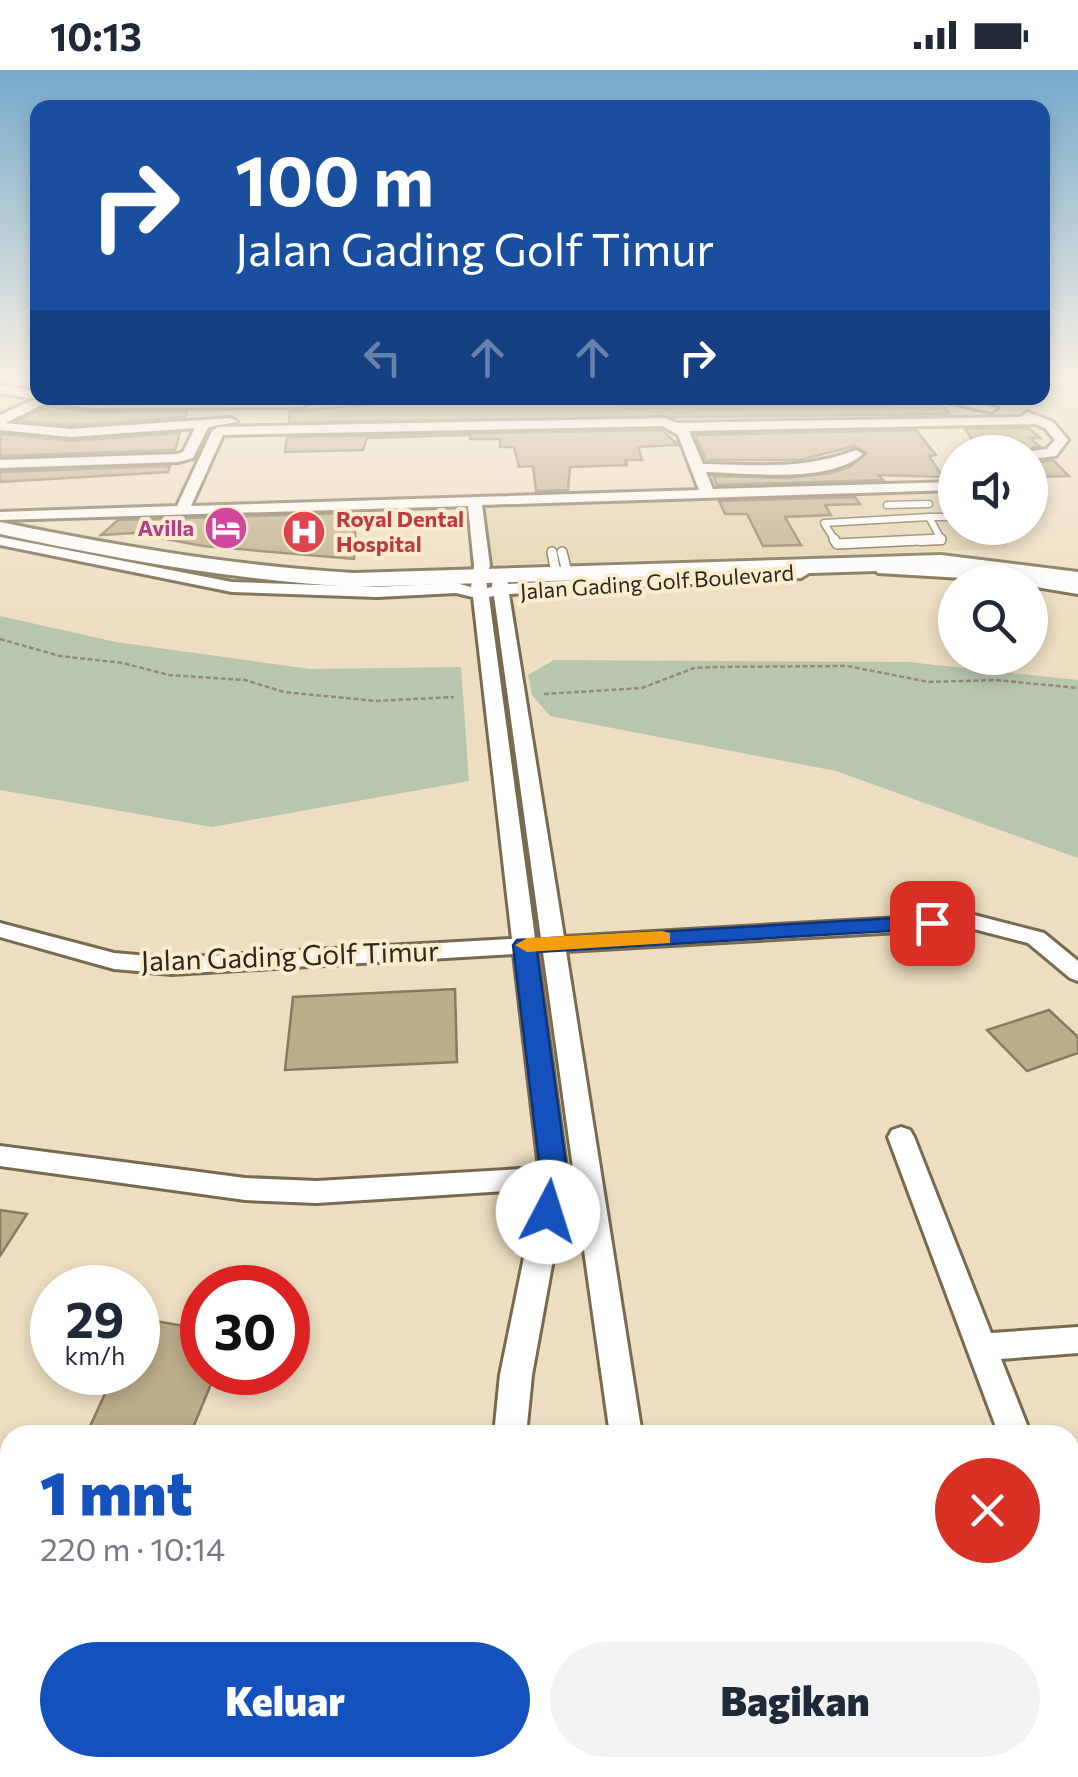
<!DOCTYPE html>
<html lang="id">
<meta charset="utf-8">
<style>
body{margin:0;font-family:Commissioner,sans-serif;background:#f2f2f3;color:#1f2937;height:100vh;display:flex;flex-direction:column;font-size:38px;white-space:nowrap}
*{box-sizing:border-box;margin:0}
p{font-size:32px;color:#747a83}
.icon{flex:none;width:55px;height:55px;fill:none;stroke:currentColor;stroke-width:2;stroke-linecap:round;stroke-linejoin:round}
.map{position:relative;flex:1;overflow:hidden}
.sheet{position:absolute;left:0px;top:1355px;width:1080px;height:352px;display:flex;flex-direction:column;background:#fff;border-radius:30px 30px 0 0;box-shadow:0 5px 15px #0003}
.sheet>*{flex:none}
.hud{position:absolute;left:30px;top:30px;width:1020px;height:305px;border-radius:20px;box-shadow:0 5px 15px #0003;background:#1a4fa0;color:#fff;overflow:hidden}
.fabs{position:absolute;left:938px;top:365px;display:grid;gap:20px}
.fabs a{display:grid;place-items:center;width:110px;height:110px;border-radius:50%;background:#fff;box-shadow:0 5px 15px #0003;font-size:50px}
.speed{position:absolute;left:30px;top:1195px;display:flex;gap:20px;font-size:50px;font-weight:700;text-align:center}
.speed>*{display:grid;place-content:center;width:130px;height:130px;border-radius:50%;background:#fff;box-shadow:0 5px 15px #0003;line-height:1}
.speed small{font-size:25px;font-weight:400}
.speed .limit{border:15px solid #d22;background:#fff;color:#111}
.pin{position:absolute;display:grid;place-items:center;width:85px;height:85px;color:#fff;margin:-42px;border-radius:20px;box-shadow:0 5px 15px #0006}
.me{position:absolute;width:110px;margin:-55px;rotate:5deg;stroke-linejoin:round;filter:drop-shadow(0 0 8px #0008)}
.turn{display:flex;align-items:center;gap:35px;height:210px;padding:0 40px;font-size:45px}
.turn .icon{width:130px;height:130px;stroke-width:2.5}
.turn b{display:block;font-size:70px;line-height:85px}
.lanes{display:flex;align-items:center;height:95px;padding:0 40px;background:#0003;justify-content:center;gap:50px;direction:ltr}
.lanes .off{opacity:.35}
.round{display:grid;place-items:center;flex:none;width:105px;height:105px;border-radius:52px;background:#f2f2f3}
.summary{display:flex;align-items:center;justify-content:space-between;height:170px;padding:0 40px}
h1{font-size:60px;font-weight:800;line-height:75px;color:#1451bd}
.action{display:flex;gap:20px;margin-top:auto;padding:20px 40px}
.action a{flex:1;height:115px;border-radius:60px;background:#1451bd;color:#fff;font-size:40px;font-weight:800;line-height:115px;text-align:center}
.action a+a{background:#f2f2f3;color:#1f2937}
.status{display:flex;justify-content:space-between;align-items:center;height:70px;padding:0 50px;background:#fff;direction:ltr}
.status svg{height:28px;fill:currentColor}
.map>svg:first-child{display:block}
</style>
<div class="status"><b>10:13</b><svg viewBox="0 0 49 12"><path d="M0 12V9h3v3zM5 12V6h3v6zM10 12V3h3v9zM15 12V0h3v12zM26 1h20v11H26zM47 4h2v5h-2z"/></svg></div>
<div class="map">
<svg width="1078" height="1707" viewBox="0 0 1078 1707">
<rect width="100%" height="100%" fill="#eddec1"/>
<!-- built -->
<polygon fill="#e5d3ae" points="955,417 955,458 994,458 1011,479 488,495 482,433"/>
<!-- green -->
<g fill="#b8c6af">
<polygon points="0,546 116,572 310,599 461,597 469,711 212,757 0,720"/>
<polygon points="554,590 908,592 1078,610 1078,788 836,701 550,646 532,625 528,605"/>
</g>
<!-- building -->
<g fill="#bdac89" stroke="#877a5f" stroke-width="2.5">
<polygon points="393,328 615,328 616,335 623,338 890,336 906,328 941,334 950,344 289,352 290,341 393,333"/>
<polygon points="48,336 91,342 187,341 185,347 71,355 19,350"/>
<polygon points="1029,358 1040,368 1030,368 1039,376 1022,381 980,382 965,359"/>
<polygon points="662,360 678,375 638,377 642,390 625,390 627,395 570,397 568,420 536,421 533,396 519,397 514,377 500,377 500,369 470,369 470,365 367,368 363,380 285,382 287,367"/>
<polygon points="916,360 936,385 929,386 943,407 878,405 883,410 717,415 713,406 788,408 831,403 850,397 866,383 855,376 799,390 706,390 695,365"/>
<polygon points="180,363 175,380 0,386 0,364 71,371"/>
<polygon points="1053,390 1069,406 1030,407 1030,393"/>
<polygon points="170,396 168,402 0,412 0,402"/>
<polygon points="855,427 860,434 825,435 831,445 785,447 801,475 763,476 747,444 725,444 719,431"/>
<polygon points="356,443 354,489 203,476 134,463 101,465 118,450"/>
<polygon points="455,919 457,992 285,1000 293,927"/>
<polygon points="1049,940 1078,967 1078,983 1027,1001 987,960"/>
<polygon points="0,1140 27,1144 0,1186"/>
<polygon points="138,1248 202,1259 202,1302 216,1302 190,1365 86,1365 115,1302 138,1302"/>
</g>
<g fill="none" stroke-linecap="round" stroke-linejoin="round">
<!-- service-far1 casing -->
<g stroke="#776a4f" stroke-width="9">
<g id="service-far1">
<polyline points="887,435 929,434"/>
<polyline points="929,447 955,447"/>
<polyline points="836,472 824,453 929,447 942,471 921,472"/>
</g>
</g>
<!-- service casing -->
<g stroke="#776a4f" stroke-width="12">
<g id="service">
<polyline points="834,469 837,474 941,469"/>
<polyline points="552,482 556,503"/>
<polyline points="562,482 567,502"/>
</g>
</g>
<!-- minor casing -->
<g stroke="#776a4f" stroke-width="6">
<g id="minor">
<polygon points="0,315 38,322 38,328 320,328 302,337 91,338 48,332 5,353 71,359 231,348 237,352 208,357 193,388 178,392 0,398 0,390 177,384 183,382 195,358 71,367 0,360 0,345 35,329 0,323"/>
<polygon points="619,328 896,328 890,332 623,334 619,333"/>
<polygon points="930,328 953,328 997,338 991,342"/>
<path d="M1027 342 1053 352 1068 370 1056 386 1030 389V382H1025L1047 379 1055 370 1045 358 1035 354 689 361 703 394C758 395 804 400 856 380L863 384C829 414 749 403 706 402L713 419 955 412V420L482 435 490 496 486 506 487 518 492 517 493 505H505L508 514 801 498 809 503 801 508 509 524 564 867 970 844 1044 863 1078 891V911L1070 908 1028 873 970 858 566 881 642 1365H610L575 1116 566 1118 532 1305 526 1365H494L500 1305 538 1119 317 1133 245 1130 0 1096V1076L245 1108 317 1111 539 1098 514 884 172 904 114 899 0 867V853L114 883 172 888 512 869 473 527 456 523 377 527 232 522 0 475V467L232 512 377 517 456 513 471 517 474 496 468 436 0 450V442L177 436 212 361 218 357 665 348 677 353 1021 347ZM663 356 678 365 699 420 191 436 223 365ZM494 526 541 868H535L489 527ZM543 882 573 1098 566 1097 537 883Z"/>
<polygon points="883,495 1000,501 1078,514 1078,524 1030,516 1030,512 878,503 875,500"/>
<polygon points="901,1057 910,1060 914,1067 991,1263 1078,1257 1078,1283 1001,1289 1031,1365 999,1365 888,1067 892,1060"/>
<polygon points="0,1442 10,1445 10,1479 0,1476"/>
<polygon points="1070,1490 1078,1494 1078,1547 1070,1544"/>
<polygon points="506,1698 547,1698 551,1707 510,1707"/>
<polygon points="664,1698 703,1698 706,1707 666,1707"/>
</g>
</g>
<!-- secondary casing -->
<g stroke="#776a4f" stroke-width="6">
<path id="secondary" d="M0 452C117 476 234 496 354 503L941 485 1078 502V516L941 499 354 517C234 510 117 489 0 464Z"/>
</g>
<!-- path -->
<g stroke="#948a75" stroke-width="2.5" stroke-dasharray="5 2.5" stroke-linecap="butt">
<polyline points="0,569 60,586 123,593 169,605 245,610 284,622 376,631 454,627"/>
<polyline points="544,624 642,618 694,598 716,597 847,596 929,612 996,610 1078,618"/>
</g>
<!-- service-far1 -->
<use href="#service-far1" stroke="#fff" stroke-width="6"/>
<!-- service -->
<use href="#service" stroke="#fff" stroke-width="9"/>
<!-- minor -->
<use href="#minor" fill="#fff" fill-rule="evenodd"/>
<!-- secondary -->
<use href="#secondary" fill="#fff" fill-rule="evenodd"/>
</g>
<!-- sky -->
<linearGradient id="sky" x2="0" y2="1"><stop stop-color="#75a9ca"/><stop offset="0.56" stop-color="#f7f0e3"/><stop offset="1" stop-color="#f7f0e3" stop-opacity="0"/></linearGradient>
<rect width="1078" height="546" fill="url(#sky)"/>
<!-- route -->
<polygon fill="#1451bd" stroke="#0d357b" stroke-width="2.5" points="932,846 943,853 940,858 537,882 568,1109 558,1149 538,1149 534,1142 541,1109 513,875 517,870"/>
<!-- slow -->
<polygon fill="#f59e0b" points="662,861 670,863 670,873 527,882 515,875 527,868"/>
<!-- icons -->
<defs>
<g id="hotel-disc" transform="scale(2.25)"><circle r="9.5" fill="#d1479c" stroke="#fbecce"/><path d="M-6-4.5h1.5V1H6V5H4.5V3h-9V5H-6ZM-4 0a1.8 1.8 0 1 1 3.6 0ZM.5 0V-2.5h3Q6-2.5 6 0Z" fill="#fff"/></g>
<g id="hospital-disc" transform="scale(2.25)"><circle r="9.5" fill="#e0444e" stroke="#fbecce"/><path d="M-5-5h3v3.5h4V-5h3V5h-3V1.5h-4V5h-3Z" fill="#fff"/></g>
</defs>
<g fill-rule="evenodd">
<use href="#hotel-disc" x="226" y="458"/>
<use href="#hospital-disc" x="304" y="462"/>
</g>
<g text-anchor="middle" stroke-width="8" stroke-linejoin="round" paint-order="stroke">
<!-- far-health labels -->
<g font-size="22" font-weight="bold" fill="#be3a42" stroke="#fbecce" text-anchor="start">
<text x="336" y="457">Royal Dental<tspan x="336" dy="25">Hospital</tspan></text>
</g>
<!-- far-hotel labels -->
<g font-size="22" font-weight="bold" fill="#b23c85" stroke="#fbecce" text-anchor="end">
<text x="194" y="466">Avilla</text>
</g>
<!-- far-street labels -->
<g font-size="22" fill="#2d281d" stroke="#fbecce">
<text transform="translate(657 512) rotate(-4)" y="8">Jalan Gading Golf Boulevard</text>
</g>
<!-- street labels -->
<g font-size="28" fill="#2d281d" stroke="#fbecce">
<text transform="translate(290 886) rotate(-2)" y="10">Jalan Gading Golf Timur</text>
</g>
</g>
</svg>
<div class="fabs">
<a><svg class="icon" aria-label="sound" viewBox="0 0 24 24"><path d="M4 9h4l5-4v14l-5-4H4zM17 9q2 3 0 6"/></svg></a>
<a><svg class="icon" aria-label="search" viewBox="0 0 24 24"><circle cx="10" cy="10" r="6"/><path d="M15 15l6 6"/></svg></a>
</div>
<div class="speed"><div>29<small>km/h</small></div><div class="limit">30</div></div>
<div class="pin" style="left:932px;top:853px;background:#d93025"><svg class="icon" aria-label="arrive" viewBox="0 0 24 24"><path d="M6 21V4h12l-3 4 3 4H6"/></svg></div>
<svg class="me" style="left:548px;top:1142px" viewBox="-20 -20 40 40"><circle r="19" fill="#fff"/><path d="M0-13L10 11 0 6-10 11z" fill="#1451bd"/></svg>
<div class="hud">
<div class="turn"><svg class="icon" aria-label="right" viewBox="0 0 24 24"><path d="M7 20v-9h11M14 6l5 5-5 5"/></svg><div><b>100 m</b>Jalan Gading Golf Timur</div></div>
<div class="lanes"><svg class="icon off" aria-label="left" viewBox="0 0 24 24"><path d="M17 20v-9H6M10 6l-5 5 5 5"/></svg><svg class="icon off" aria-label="ahead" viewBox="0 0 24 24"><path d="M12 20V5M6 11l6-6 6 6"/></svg><svg class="icon off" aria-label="ahead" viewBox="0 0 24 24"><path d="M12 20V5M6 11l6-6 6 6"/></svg><svg class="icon" aria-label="right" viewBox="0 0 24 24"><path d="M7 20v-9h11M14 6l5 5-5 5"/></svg></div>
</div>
<section class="sheet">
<div class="summary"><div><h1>1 mnt</h1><p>220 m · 10:14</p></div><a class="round" style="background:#d93025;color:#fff"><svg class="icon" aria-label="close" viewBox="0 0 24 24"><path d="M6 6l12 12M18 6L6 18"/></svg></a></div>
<div class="action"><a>Keluar</a><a>Bagikan</a></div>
</section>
</div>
